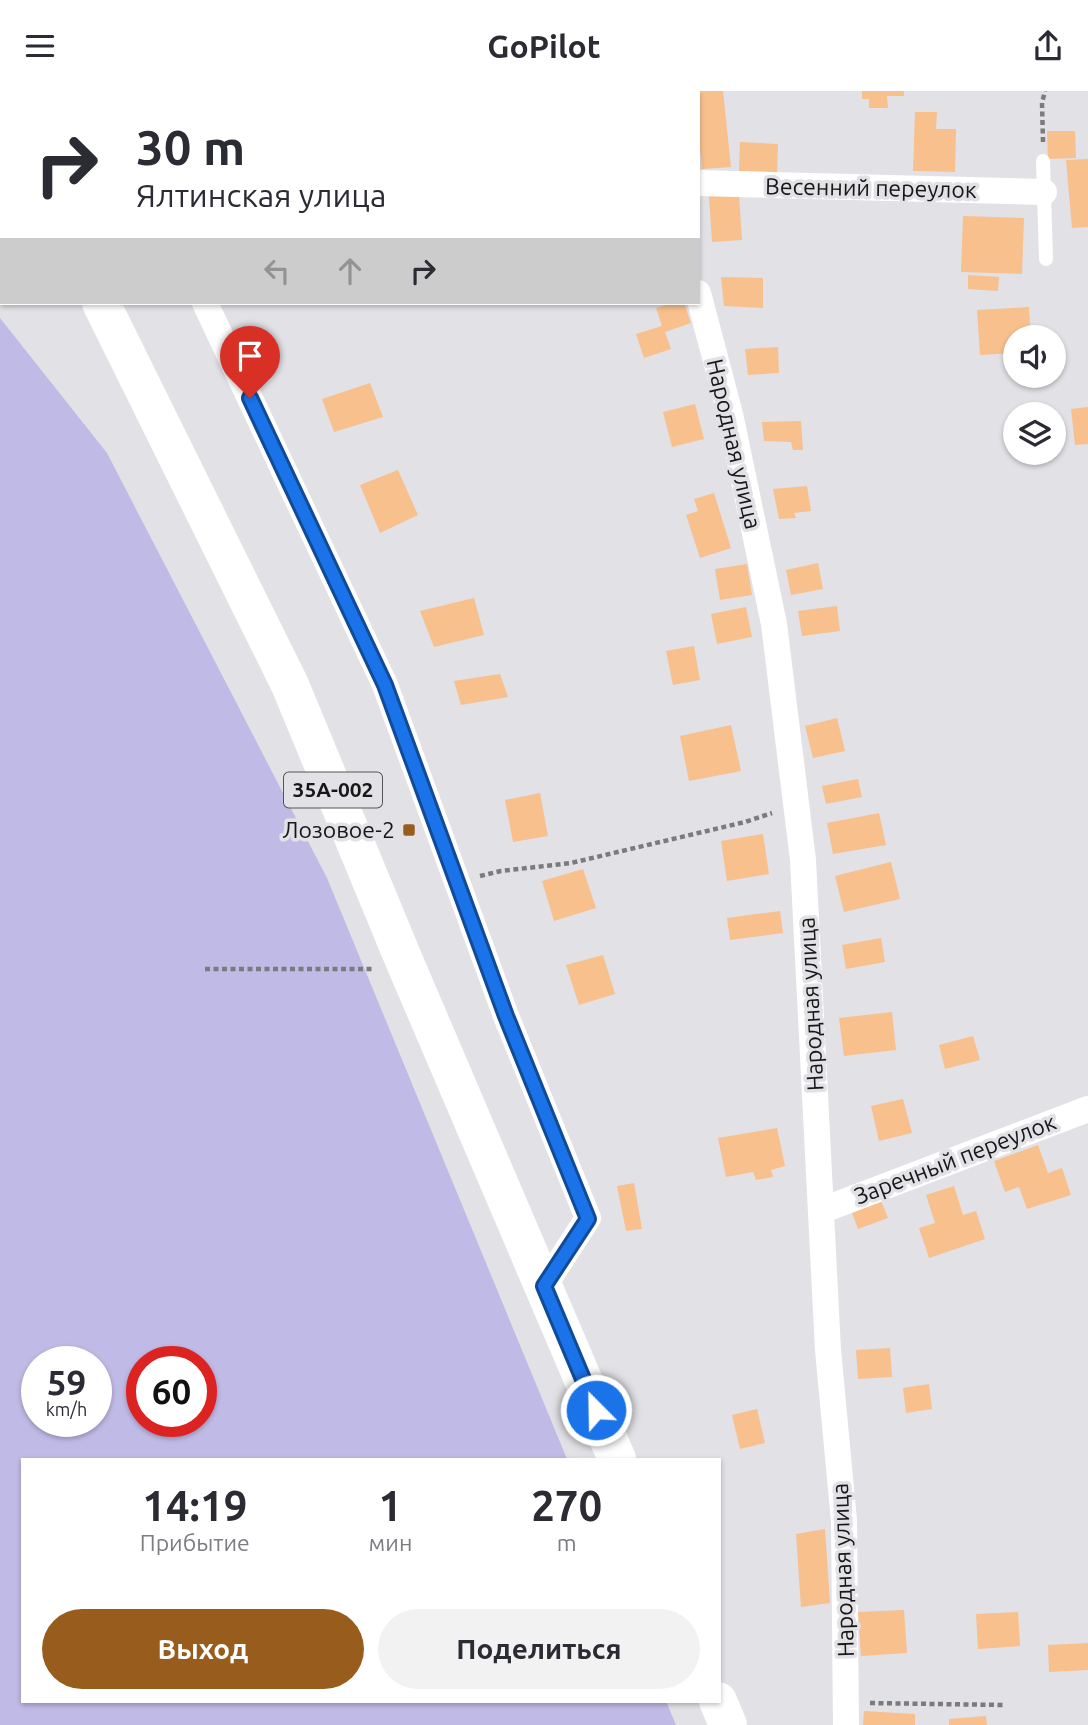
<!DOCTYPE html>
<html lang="ru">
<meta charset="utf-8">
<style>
body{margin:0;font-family:Ubuntu,sans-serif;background:#f2f2f3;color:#2b2b33;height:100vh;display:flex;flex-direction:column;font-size:26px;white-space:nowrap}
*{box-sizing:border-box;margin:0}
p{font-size:23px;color:#7c7c81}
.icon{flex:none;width:38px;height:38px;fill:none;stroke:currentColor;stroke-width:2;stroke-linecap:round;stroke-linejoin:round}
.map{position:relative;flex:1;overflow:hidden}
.side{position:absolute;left:21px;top:1367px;width:700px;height:245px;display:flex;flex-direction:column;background:#fff;border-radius:0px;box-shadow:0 2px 5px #0004}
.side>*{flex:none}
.guide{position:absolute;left:0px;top:0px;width:700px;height:214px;box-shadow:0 2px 5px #0004;background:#fff;color:#2b2b33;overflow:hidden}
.controls{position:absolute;left:1003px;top:234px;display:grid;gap:14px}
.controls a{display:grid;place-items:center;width:63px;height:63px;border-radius:50%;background:#fff;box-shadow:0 2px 5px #0004;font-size:35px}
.speed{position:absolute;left:21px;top:1255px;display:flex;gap:14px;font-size:35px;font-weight:700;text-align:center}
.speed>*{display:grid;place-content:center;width:91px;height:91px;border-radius:50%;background:#fff;box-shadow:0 2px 5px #0004;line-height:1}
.speed small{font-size:18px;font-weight:400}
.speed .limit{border:10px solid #d22;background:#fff;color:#111}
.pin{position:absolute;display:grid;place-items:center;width:60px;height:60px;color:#fff;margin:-72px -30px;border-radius:50% 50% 50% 0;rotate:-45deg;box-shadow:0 0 7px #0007}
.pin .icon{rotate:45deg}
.me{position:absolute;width:77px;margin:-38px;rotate:337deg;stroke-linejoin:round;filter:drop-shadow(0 0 5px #0008)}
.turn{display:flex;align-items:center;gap:24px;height:147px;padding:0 21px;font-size:32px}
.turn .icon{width:91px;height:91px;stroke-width:2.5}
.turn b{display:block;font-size:49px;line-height:60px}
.lanes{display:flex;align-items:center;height:66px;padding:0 21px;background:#0003;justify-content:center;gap:35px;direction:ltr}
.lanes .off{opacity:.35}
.eta{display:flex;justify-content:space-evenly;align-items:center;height:119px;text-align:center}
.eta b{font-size:42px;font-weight:700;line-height:49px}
.primary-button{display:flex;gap:14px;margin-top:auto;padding:14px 21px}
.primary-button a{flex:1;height:80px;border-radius:42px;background:#985d1d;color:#fff;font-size:28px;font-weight:700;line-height:80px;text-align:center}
.primary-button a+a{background:#f2f2f3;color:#2b2b33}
header{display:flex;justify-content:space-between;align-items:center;height:91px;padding:0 21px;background:#fff;font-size:32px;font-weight:700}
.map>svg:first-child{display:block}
</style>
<header><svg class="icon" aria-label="menu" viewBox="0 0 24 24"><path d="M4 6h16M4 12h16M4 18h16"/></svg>GoPilot<svg class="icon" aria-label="share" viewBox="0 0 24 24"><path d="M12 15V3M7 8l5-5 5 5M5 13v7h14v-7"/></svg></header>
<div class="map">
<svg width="1088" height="1634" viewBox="0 0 1088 1634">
<rect width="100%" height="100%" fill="#e2e1e6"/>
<!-- green -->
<path fill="#c0bae6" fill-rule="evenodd" d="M0 227 107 362 327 787 567 1368H23V1610H666L676 1634H0ZM37 1270H96V1330H37ZM142 1270H201V1330H142Z"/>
<!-- building -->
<g fill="#f7c08d">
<polygon points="698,0 723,0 731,76 702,78 698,35"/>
<polygon points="862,0 904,0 904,5 887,5 888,17 869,17 869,8 862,8"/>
<polygon points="915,21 937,21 936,38 956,38 955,81 913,80"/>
<polygon points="1047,40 1075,40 1076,67 1048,68"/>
<polygon points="740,51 778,53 777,81 739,80"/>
<polygon points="1088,68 1088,136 1072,137 1066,69"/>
<polygon points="739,103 742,149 712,151 709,105"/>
<polygon points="963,125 1024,127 1022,183 961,181"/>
<polygon points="968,184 999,186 998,200 968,198"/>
<polygon points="721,186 763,187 763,217 724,215"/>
<polygon points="673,212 684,212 691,232 665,241 671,258 644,267 636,243 662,235 656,217"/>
<polygon points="1029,216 1031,247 1015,247 1015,262 980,264 977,219"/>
<polygon points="778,256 779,282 748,284 745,258"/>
<polygon points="370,292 383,326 334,341 322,308"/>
<polygon points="695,313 704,348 672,356 663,321"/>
<polygon points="1088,316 1088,353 1075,354 1071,318"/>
<polygon points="801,330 803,359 793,359 791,351 764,350 762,331"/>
<polygon points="398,379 418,424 380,442 360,394"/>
<polygon points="807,395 811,420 794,422 796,427 779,428 773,398"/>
<polygon points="714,402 731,457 700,467 686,424 698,420 694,408"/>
<polygon points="818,472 823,498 791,504 786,479"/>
<polygon points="747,473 752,504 720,509 715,478"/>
<polygon points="474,507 484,544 434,556 420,520"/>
<polygon points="837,515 840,540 802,545 798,520"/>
<polygon points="746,516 752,546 717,553 711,523"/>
<polygon points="694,555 700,589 673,594 666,560"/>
<polygon points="500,583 508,606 461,614 454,590"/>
<polygon points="837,627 845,660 813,667 805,635"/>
<polygon points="731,634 741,680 689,690 680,645"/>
<polygon points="858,688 862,706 826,713 822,695"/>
<polygon points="540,702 548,745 513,751 505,709"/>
<polygon points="879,722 886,754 833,763 827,732"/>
<polygon points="763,743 769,783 727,790 721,750"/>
<polygon points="891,771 900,808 844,821 835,785"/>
<polygon points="583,778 596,817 554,830 542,790"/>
<polygon points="780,820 783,842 730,849 727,827"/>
<polygon points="881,847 885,871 846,878 842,854"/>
<polygon points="603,864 615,903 579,914 566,874"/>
<polygon points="892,921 896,959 844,965 839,927"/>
<polygon points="973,945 980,969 945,978 939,954"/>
<polygon points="903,1008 912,1042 879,1050 871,1015"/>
<polygon points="777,1037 785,1075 771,1079 773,1086 756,1089 753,1081 726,1086 718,1047"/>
<polygon points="1038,1054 1048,1082 1062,1077 1071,1104 1027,1118 1019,1096 1005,1101 994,1070"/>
<polygon points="634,1092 642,1138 626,1140 617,1095"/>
<polygon points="954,1095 963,1124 976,1120 985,1148 929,1167 919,1137 935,1132 926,1104"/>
<polygon points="879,1105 888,1127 858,1138 850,1116"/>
<polygon points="890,1257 892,1286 858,1288 856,1259"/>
<polygon points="929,1293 932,1318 906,1322 903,1297"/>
<polygon points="757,1318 765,1352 740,1358 732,1324"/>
<polygon points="825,1438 830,1512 801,1516 796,1443"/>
<polygon points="904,1519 907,1562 861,1565 858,1521"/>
<polygon points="1018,1521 1020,1555 978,1558 976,1523"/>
<polygon points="1088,1552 1088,1579 1049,1581 1048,1554"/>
<polygon points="864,1620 915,1623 915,1634 863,1634"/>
<polygon points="986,1625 987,1634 949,1634 949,1628"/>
</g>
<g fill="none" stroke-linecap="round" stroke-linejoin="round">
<!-- path -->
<g stroke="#7b7b7e" stroke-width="4.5" stroke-dasharray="5 3.5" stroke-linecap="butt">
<polyline points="1043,51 1042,12 1045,0"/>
<polyline points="480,785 501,780 571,772 745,731 772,722"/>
<polyline points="205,878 373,878"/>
<polyline points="870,1612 1005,1614"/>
</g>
<!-- lane -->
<polyline stroke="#fff" stroke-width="14" points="1043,70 1046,168"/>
<!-- street -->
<g stroke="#fff" stroke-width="26">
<polyline points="106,0 107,2"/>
<polyline points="642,0 642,2"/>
<polyline points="698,92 1044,101"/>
<polyline points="698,202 730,323 774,533 803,769 828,1259 844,1430 846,1634"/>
<polyline points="205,212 385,594 506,925 588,1127 544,1195"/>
<polyline points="823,1119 1088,1018"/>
</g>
<!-- primary -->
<g stroke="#fff" stroke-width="38">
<polyline points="0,8 2,11"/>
<polyline points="101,212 290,594 403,867 617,1368"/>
<polyline points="718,1610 728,1634"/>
</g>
</g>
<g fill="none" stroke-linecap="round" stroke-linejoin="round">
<!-- route casing -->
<g stroke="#114b97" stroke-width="18">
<polyline id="route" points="250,307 385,594 506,925 588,1128 544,1195 596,1319"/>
</g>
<!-- route -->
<use href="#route" stroke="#1a73e8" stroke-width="12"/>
</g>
<!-- markers -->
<rect fill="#985d1d" stroke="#e2e1e6" stroke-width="2.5" x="402" y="732" width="14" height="14" rx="3.5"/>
<g text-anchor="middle" stroke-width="7" stroke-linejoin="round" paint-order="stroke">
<!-- shield labels -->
<rect fill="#e2e1e6" stroke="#545456" stroke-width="2" x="284" y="681.5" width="98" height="35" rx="5"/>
<g font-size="21" font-weight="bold" fill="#171718">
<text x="333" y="706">35А-002</text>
</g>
<!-- street labels -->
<g font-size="23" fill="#171718" stroke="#e2e1e6">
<text transform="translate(871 97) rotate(1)" y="8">Весенний переулок</text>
<text transform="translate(734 353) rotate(77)" y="8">Народная улица</text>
<text transform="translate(811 913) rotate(-93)" y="8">Народная улица</text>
<text transform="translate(955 1068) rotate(-21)" y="8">Заречный переулок</text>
<text transform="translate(843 1479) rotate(-92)" y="8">Народная улица</text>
</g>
<!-- poi labels -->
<g font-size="23" fill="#171718" stroke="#e2e1e6" text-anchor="end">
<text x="395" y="747">Лозовое-2</text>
</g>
</g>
</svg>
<div class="controls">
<a><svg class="icon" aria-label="sound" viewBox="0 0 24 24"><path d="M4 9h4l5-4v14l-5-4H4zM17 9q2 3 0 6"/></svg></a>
<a><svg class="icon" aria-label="layers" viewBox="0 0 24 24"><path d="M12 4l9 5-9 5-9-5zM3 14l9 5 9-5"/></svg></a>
</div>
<div class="speed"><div>59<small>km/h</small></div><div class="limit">60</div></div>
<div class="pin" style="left:250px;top:307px;background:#d93025"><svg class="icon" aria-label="arrive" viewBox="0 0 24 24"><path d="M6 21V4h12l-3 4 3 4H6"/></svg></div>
<svg class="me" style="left:596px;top:1319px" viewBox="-20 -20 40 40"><circle r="17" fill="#1a73e8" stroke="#fff" stroke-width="3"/><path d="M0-11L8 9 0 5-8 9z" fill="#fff"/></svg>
<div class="guide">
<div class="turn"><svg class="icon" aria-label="right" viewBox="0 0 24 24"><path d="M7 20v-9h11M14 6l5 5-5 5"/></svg><div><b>30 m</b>Ялтинская улица</div></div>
<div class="lanes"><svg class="icon off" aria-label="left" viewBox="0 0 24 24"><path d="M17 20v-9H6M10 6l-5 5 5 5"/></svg><svg class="icon off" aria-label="ahead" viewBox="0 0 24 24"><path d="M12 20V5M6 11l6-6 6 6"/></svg><svg class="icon" aria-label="right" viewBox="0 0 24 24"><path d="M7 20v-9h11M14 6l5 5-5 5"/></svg></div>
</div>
<section class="side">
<div class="eta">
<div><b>14:19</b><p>Прибытие</p></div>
<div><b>1</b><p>мин</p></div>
<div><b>270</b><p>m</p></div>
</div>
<div class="primary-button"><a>Выход</a><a>Поделиться</a></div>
</section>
</div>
